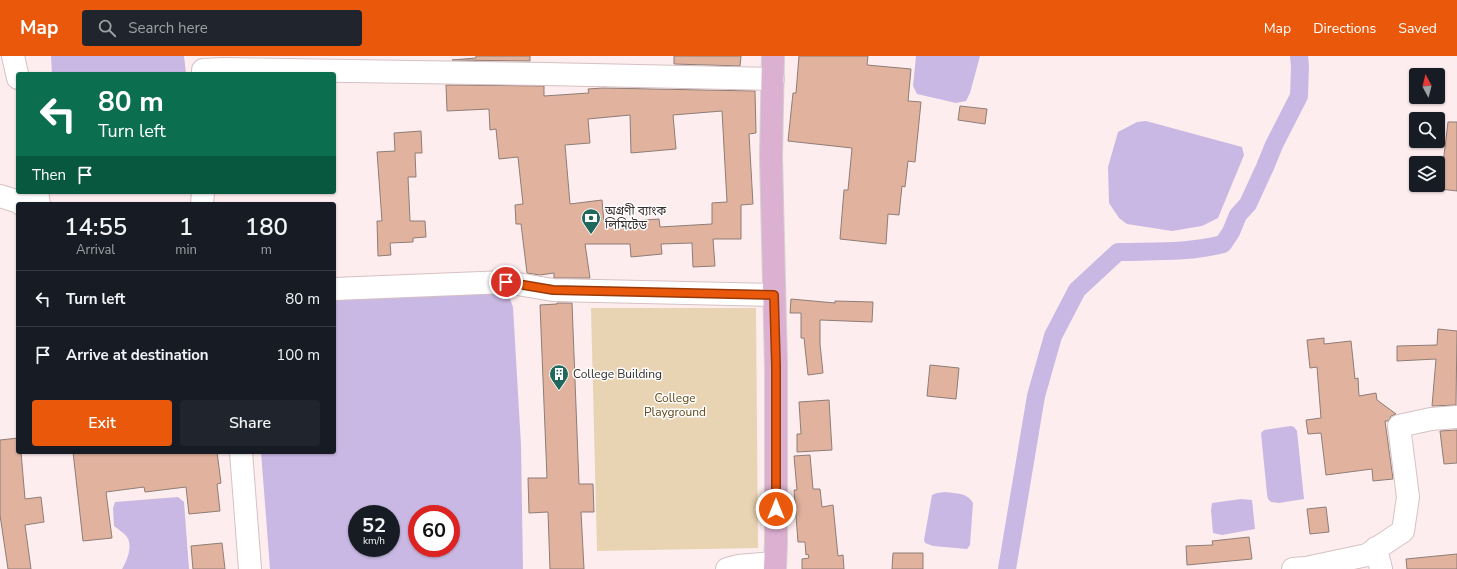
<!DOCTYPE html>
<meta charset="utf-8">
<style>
body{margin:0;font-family:"Nunito Sans","Noto Sans Bengali",sans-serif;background:#20242c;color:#f1f3f6;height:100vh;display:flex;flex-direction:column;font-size:15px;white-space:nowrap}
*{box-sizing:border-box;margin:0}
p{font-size:13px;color:#9ea1a6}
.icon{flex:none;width:22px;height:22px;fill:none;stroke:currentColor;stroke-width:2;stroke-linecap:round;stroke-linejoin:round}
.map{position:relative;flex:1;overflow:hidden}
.sheet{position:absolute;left:16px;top:146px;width:320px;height:252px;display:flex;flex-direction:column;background:#171b24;border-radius:4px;box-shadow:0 1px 3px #0004}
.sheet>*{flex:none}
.banner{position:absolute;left:16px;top:16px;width:320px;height:122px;border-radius:4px;box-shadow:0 1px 3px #0004;background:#0b6e4f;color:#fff;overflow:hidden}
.needle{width:26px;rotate:353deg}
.tools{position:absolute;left:1409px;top:12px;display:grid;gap:8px}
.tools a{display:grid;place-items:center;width:36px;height:36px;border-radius:4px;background:#171b24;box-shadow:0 1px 3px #0004;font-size:20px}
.speed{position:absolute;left:348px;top:449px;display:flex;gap:8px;font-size:20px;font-weight:700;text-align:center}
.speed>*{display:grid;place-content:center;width:52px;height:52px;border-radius:50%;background:#171b24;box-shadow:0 1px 3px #0004;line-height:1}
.speed small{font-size:10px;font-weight:400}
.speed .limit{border:6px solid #d22;background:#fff;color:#111}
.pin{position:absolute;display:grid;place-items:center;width:34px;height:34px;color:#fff;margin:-17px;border:2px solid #fff;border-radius:50%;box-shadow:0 1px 4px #0007}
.me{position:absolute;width:44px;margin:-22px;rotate:0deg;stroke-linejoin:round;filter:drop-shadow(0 0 3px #0008)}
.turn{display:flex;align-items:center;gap:14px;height:84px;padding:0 16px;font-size:18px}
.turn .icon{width:52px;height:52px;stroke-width:2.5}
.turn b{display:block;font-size:28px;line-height:34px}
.then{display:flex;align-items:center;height:38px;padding:0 16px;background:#0003;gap:8px;font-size:15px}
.eta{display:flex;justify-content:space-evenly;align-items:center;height:68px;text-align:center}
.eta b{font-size:24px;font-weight:600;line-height:28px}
.action{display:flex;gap:8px;margin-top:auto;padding:8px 16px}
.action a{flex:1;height:46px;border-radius:4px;background:#ea580c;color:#fff;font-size:16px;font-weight:600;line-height:46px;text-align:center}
.action a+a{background:#20242c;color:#f1f3f6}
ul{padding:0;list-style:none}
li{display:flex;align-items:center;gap:12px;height:56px;padding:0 16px;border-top:1px solid #363941}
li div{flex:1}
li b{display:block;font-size:15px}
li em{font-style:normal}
header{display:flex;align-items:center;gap:24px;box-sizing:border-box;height:56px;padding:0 20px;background:#ea580c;color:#fff}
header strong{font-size:19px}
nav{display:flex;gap:22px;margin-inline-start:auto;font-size:14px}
.search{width:280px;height:36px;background:#20242c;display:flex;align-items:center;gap:10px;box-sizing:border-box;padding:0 14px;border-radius:4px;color:#9ea1a6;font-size:15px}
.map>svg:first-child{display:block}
</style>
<header>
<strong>Map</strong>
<div class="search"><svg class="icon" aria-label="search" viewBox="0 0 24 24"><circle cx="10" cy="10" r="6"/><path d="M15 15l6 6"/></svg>Search here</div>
<nav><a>Map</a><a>Directions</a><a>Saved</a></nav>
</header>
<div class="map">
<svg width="1457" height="513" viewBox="0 0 1457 513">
<rect width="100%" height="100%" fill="#feedee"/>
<!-- green -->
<polygon fill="#e8d3b3" points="591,252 756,252 758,492 597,495"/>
<!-- water -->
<g fill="#c9b8e3" fill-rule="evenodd">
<polygon points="51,0 184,0 186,17 52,18"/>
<polygon points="916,0 980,0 970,37 966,45 956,47 917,38 913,30"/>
<polygon points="1146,65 1242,91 1244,99 1218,162 1202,170 1172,175 1127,168 1119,162 1109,147 1108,111 1118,76 1137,66"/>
<path d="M507 234 513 251 521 389 523 513H270L261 396H334V239ZM357 458H391V492H357ZM417 458H451V492H417Z"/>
<polygon points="1291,370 1294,371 1297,375 1304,443 1279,447 1271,446 1268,443 1267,438 1261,377 1264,374"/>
<path d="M945 436C956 438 967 436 973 447L970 489 967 493 933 490 925 487 924 484 932 439 937 437Z"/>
<path d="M178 441 184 446 189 513H122C127 505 133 490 127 481 124 477 118 473 114 470L113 452 115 446Z"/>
<polygon points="1241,443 1252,444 1255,473 1222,479 1213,477 1211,454 1212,447"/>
</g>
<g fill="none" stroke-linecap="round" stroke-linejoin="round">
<!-- canal -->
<path stroke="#c9b8e3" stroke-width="18" d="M1007 513 1036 340 1053 280 1077 234 1118 196C1153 195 1189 197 1223 188L1231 176 1238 159 1248 148 1265 111 1274 89 1299 40 1300 10 1299 0"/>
</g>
<!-- building -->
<g fill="#e1b29e" stroke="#8e7d76" fill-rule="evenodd">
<polygon points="476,0 530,0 530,5 452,4 476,2"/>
<polygon points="674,0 741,0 740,10 674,8"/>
<polygon points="799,0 868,0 867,9 911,13 908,45 921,46 915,106 908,105 905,131 902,130 899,159 888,158 886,188 840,183 844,134 848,134 852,92 788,85 793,37 796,37"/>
<path d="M446 29 544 30V40L589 37 588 33 603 32 755 35 756 77 749 78 753 148 741 149V183H713L715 210 693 211 692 187 661 188 662 198 631 201 630 188H585L590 222H554V217L540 219 527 217 521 168H516L515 149 523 148 518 101 499 103 496 73 490 74 489 53 447 55ZM722 55 727 146 712 147V168L660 171 659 163 604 167 602 144 570 148 565 89 590 87 588 63 630 59 631 97 676 93 673 59Z"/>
<polygon points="960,50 987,53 985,68 958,64"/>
<polygon points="1448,66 1457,66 1457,135 1440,133"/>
<polygon points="421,75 422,97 415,97 416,121 408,121 410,164 410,165 425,165 426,181 413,182 413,186 390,187 391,199 378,200 377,165 382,165 377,96 395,95 394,77"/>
<polygon points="791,243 835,247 835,245 873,246 872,266 820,264 820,288 823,317 808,319 804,282 801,282 801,257 790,257"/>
<polygon points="557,247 572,247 579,428 593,428 594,456 581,456 584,513 550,513 548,456 529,457 528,422 547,422 540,249 557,248"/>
<polygon points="1438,273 1457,275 1456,349 1432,350 1436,303 1397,305 1397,290 1437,289"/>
<polygon points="1324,282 1324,288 1351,285 1355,323 1358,322 1359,340 1376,337 1377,344 1396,358 1391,360 1388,365 1385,365 1393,423 1373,425 1372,413 1326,419 1321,377 1308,378 1306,364 1321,362 1317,311 1310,312 1307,284"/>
<polygon points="930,309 959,312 956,343 927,340"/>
<polygon points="829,344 832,394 797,396 797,378 801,378 799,346"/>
<polygon points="1457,374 1457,407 1444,408 1440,375"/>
<polygon points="18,382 18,396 21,396 25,443 41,441 44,466 25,469 31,513 8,513 0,459 0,384"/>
<polygon points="73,396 217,396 221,427 217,428 220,455 189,458 186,431 145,436 144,431 106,436 112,482 83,485"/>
<polygon points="810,399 813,433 820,433 822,451 833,449 838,500 843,499 844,513 802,513 802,503 809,502 808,498 806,499 805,486 798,486 794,434 797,434 794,400"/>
<polygon points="1326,451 1329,476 1310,478 1307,453"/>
<polygon points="1249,481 1252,503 1187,509 1186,490 1213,489 1212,485"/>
<polygon points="222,487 225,513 193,513 191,490"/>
<polygon points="893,497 923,497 923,513 892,513"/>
<polygon points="1457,498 1457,513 1407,513 1406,503"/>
</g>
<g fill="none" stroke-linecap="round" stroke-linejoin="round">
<!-- minor casing -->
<g stroke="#d6c1c3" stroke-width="24">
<g id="minor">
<polyline points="13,0 18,22"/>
<polyline points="203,18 203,14 223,13 546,18 773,23"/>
<polyline points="37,136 39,148"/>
<polyline points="0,140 19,146 21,148"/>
<polyline points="202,148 203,136"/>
<polyline points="334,233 506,226 553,234 774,239"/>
<polyline points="241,396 250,513"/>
<polyline points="1376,492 1381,513"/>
<polyline points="727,513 738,510 775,507"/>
<polyline points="1293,513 1306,512 1367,499 1403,475 1408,441 1399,370 1431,363 1457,361"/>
</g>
</g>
<!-- major casing -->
<g stroke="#d3d1d1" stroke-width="24">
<polyline id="major" points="773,0 771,100 776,310 776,485 775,513"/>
</g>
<!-- minor -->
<use href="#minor" stroke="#fff" stroke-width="22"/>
<!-- major -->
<use href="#major" stroke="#dcb0d1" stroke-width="22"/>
</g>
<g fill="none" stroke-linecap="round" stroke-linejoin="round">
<!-- route casing -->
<g stroke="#983908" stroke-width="10">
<polyline id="route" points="506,226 553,234 774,239 776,310 776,453"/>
</g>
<!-- route -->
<use href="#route" stroke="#ea580c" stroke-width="7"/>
</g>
<!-- icons -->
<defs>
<g id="bank-pin" transform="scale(1)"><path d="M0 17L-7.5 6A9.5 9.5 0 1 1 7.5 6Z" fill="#21685c" stroke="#fff"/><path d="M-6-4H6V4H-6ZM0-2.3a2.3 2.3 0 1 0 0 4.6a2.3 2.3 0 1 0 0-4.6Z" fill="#fff"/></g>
<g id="building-pin" transform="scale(1)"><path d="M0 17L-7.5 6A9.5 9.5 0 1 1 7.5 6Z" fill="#21685c" stroke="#fff"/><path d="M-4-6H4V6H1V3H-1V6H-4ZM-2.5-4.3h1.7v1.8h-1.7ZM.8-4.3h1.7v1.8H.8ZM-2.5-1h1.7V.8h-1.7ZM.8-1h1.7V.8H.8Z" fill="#fff"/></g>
</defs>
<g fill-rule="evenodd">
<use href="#bank-pin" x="591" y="162"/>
<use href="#building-pin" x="559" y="318"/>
</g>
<g text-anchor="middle" stroke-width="3" stroke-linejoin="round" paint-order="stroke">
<!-- poi labels -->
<g font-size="12" fill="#362e2e" stroke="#fff" text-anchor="start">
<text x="605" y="159">অগ্রণী ব্যাংক<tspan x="605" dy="14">লিমিটেড</tspan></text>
<text x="573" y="322">College Building</text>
</g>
<!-- park labels -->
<g font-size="12" fill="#634717" stroke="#fff">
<text x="675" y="346">College<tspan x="675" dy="14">Playground</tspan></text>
</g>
</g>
</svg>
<div class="tools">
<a><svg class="needle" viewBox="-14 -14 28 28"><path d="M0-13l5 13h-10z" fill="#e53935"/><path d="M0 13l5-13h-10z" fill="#9ea1a6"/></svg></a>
<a><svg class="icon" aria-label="search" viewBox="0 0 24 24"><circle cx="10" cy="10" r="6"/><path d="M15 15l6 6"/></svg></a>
<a><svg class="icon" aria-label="layers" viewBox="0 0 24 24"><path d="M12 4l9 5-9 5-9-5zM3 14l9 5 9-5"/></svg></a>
</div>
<div class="speed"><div>52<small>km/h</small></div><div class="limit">60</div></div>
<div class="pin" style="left:506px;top:226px;background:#d93025"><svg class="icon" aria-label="arrive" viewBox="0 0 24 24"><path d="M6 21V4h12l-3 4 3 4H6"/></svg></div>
<svg class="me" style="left:776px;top:453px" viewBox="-20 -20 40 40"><circle r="17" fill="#ea580c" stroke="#fff" stroke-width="3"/><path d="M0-11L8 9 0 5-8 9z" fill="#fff"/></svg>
<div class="banner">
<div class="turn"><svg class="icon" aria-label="left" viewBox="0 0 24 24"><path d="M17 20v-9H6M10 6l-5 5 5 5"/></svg><div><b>80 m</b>Turn left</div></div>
<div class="then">Then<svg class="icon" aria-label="arrive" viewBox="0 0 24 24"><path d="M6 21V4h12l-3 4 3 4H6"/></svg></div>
</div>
<section class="sheet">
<div class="eta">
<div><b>14:55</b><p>Arrival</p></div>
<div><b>1</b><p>min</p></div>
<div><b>180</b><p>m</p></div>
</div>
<ul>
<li><svg class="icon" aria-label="left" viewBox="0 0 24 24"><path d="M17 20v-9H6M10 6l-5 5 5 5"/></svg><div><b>Turn left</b></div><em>80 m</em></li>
<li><svg class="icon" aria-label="arrive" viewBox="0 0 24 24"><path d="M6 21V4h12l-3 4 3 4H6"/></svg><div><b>Arrive at destination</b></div><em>100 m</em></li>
</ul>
<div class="action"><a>Exit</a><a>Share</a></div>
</section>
</div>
